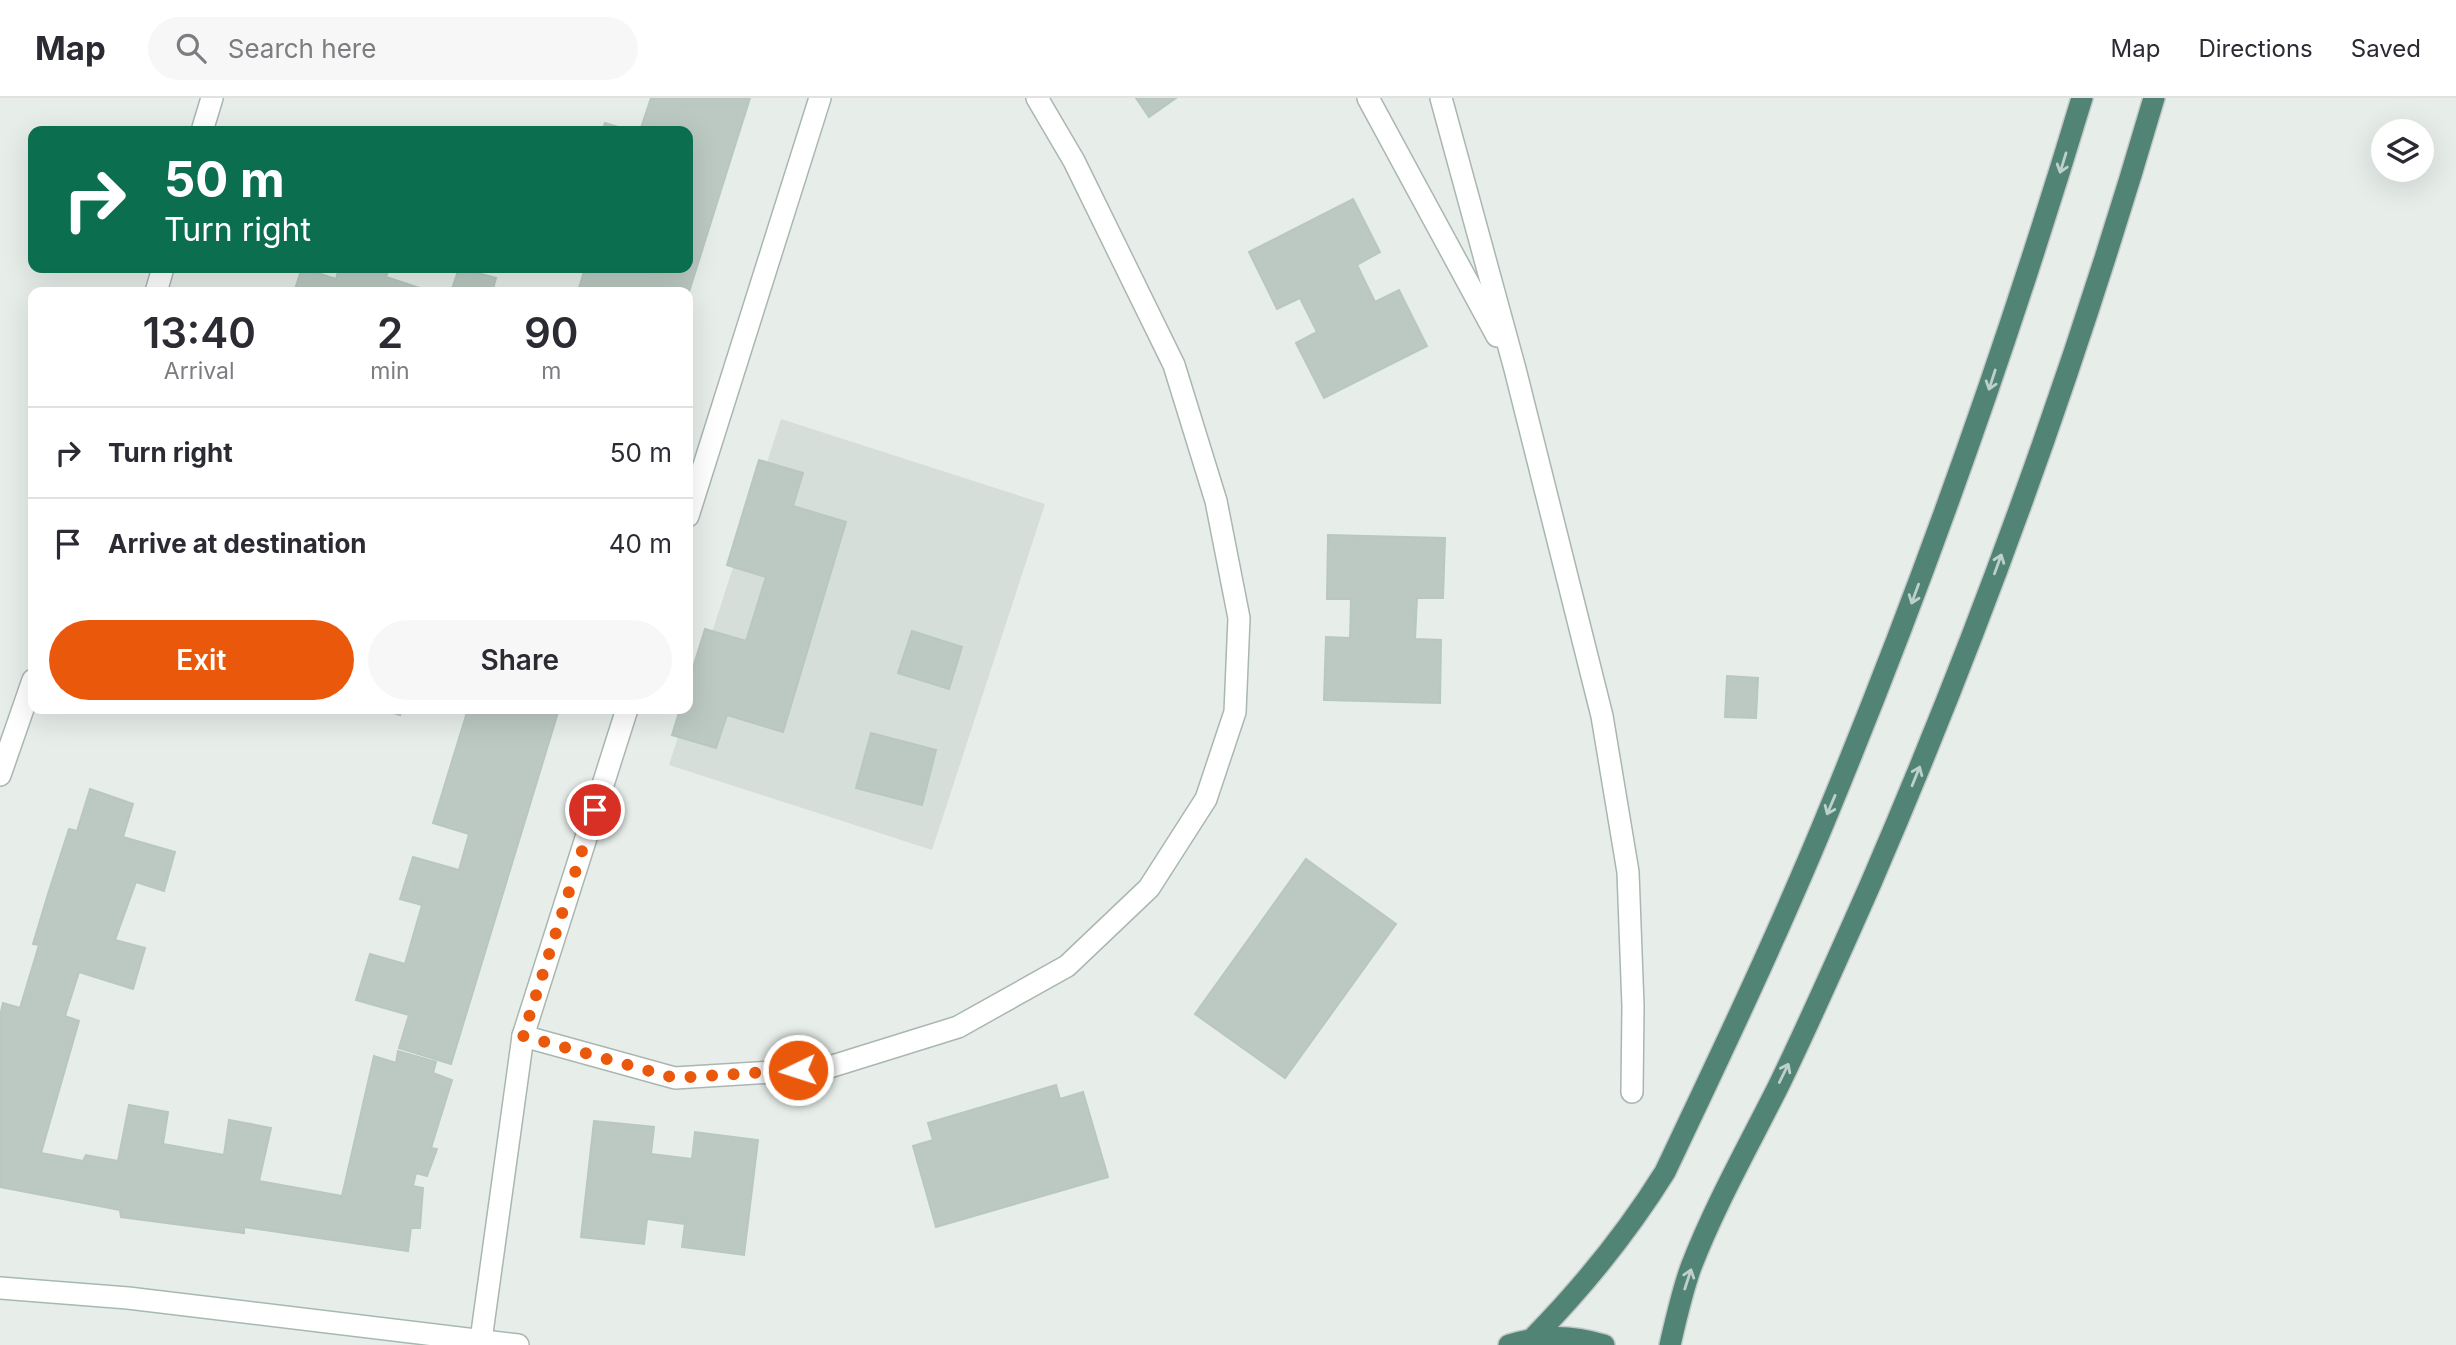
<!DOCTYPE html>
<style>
body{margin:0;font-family:Inter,sans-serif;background:#f7f7f7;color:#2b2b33;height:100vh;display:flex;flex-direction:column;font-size:26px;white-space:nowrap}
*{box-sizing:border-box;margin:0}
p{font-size:23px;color:#7c7c81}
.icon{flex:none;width:38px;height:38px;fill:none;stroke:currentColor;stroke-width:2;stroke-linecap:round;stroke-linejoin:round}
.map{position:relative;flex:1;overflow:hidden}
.details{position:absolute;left:28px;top:189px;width:665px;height:427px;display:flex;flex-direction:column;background:#fff;border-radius:14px;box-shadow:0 7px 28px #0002}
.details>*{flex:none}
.top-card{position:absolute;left:28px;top:28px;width:665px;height:147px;border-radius:14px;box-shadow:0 7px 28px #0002;background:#0b6e4f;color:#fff;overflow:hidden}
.fabs{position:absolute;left:2371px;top:21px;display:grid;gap:14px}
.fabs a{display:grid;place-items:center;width:63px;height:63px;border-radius:50%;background:#fff;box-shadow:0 7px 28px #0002;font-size:35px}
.pin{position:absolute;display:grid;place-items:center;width:60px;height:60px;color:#fff;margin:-30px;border:4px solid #fff;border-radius:50%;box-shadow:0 2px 7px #0007}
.me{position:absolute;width:77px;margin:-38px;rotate:266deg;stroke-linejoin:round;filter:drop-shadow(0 0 5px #0008)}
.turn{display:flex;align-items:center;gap:24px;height:147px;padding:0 21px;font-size:32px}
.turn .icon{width:91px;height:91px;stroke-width:2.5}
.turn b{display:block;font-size:49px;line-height:60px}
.eta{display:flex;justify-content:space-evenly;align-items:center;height:119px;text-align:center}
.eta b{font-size:42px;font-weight:600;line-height:49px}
.action{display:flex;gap:14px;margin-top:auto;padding:14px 21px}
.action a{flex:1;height:80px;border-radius:42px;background:#ea580c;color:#fff;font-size:28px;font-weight:600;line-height:80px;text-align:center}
.action a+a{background:#f7f7f7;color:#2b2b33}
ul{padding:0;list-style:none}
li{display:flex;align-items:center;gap:21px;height:91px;padding:0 21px;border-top:2px solid #e1e1e2}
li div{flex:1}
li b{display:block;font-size:26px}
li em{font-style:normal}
header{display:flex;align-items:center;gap:42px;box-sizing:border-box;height:98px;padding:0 35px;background:#fff;border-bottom:2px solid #e1e1e2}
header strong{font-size:33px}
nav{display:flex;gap:38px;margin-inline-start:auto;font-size:24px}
.search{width:490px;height:63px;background:#f7f7f7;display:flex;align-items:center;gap:18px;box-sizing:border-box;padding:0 24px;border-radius:38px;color:#7c7c81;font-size:26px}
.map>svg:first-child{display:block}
</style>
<header>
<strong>Map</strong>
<div class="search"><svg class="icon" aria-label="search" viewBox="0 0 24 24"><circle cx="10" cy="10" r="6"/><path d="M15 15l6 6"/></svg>Search here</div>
<nav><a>Map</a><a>Directions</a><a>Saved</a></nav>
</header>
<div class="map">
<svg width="2456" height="1247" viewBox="0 0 2456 1247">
<rect width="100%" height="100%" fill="#e7eeea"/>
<!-- built -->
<polygon fill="#d5ded9" points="781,321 1045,406 932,752 669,667"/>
<!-- building -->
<g fill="#bcc9c3" stroke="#b9c7c1" stroke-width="2">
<polygon points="651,0 750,0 688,197 688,194 592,194 579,190 585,170 688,170 688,33 640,33"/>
<polygon points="1136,0 1176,0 1149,19"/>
<polygon points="605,25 631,33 602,33"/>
<polygon points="1353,101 1380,154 1357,167 1375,204 1399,192 1427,248 1324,300 1296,245 1317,234 1300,200 1277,211 1249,154"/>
<polygon points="302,170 336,181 339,170 389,170 386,179 432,194 294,194"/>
<polygon points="459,170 496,180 492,194 451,194"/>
<polygon points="759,362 803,375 793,408 846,424 783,634 727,617 716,650 672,637 680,611 688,611 688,586 705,531 746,543 766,479 727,467"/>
<polygon points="1328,437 1445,440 1443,500 1417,500 1415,541 1441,542 1440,605 1324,602 1326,539 1350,540 1351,501 1327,501"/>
<polygon points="912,533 962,549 949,591 898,575"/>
<polygon points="1727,578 1758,580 1756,620 1725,619"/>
<polygon points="380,611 402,611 400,617"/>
<polygon points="468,611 559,611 451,966 399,950 409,917 356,902 370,856 405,866 422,807 400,801 413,759 459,772 469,736 433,725"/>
<polygon points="871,635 936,652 922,707 856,690"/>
<polygon points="90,691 133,706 123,739 175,754 164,793 136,784 115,842 145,850 133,891 79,874 65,918 79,923 41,1055 83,1063 86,1057 118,1063 129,1007 168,1014 163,1046 224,1057 229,1022 271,1030 259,1083 342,1098 374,958 396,965 398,953 436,964 433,975 452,982 431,1050 437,1051 427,1078 416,1075 413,1088 423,1090 420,1130 411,1130 408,1153 244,1129 244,1135 121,1119 120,1112 0,1089 0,918 3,905 20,910 39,847 33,846 48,796 69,731 77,733"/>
<polygon points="1306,761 1396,826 1285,980 1195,916"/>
<polygon points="1056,987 1060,1001 1083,994 1108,1079 936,1129 913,1048 933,1042 928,1025"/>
<polygon points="594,1023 654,1029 651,1056 692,1061 695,1034 758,1042 744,1157 682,1149 685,1126 647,1121 644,1146 581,1139"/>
</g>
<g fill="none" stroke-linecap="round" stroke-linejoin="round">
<!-- minor casing -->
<g stroke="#aab6b1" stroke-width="24">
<g id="minor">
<polyline points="1368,0 1497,238"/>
<polyline points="1441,0 1515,271 1602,618 1628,774 1633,908 1632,994"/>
<polyline points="202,33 212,0"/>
<polyline points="156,194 163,170"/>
<polyline points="688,418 820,0"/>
<polyline points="0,677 33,582"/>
<polyline points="523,938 675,980 823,971 958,929 1067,868 1149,790 1206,701 1235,614 1239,520 1216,403 1174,267 1074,63 1037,0"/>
<polyline points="481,1242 523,938 627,611"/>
</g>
</g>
<!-- secondary casing -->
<g stroke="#a6b9b1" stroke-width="24">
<polyline id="secondary" points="0,1190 128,1200 518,1247"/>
</g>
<!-- trunk casing -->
<g stroke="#c3c9c7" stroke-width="24">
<g id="trunk">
<path d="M1533 1240C1583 1189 1627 1135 1665 1074 1723 952 1781 830 1832 705 1927 474 2010 239 2082 0"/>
<path d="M1509 1247C1543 1237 1570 1237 1604 1247"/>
<path d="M1670 1247C1676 1221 1682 1194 1691 1169 1715 1107 1749 1047 1779 987 1811 921 1841 853 1871 785 1981 530 2076 267 2154 0"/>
</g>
</g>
<!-- minor -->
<use href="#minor" stroke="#fff" stroke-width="21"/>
<!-- secondary -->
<use href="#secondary" stroke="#fff" stroke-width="21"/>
<!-- trunk -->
<use href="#trunk" stroke="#528476" stroke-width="21"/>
</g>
<!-- one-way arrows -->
<defs><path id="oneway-shaft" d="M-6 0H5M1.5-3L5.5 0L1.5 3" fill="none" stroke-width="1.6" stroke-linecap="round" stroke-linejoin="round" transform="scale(1.75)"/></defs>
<g stroke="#bdd1cb">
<use href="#oneway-shaft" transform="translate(2063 65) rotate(107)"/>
<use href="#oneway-shaft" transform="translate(1992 282) rotate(108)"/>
<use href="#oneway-shaft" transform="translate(1998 466) rotate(-70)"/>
<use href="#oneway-shaft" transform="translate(1915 496) rotate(110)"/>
<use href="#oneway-shaft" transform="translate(1916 678) rotate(-68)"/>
<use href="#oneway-shaft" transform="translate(1831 707) rotate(113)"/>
<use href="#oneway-shaft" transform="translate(1784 975) rotate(-64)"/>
<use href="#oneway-shaft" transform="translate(1688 1181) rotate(-72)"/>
</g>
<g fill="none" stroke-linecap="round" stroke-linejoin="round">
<!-- route -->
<polyline stroke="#ea580c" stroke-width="12" stroke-dasharray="0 21.6" points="595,712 523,938 675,980 798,972"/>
</g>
</svg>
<div class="fabs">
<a><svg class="icon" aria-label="layers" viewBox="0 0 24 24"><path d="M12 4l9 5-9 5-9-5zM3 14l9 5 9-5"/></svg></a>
</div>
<div class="pin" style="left:595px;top:712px;background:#d93025"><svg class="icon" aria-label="arrive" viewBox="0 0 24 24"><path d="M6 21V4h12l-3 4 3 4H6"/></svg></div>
<svg class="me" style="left:798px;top:972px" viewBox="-20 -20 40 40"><circle r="17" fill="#ea580c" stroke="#fff" stroke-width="3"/><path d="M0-11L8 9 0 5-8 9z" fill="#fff"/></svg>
<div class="top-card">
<div class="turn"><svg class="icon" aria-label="right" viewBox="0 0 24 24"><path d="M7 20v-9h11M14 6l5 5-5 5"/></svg><div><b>50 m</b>Turn right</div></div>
</div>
<section class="details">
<div class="eta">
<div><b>13:40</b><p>Arrival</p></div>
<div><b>2</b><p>min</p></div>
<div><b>90</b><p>m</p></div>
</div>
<ul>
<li><svg class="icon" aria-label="right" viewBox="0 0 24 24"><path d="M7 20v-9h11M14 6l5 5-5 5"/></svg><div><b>Turn right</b></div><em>50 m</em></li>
<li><svg class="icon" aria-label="arrive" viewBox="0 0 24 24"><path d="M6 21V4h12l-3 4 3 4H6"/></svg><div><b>Arrive at destination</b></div><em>40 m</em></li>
</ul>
<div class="action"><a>Exit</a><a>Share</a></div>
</section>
</div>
